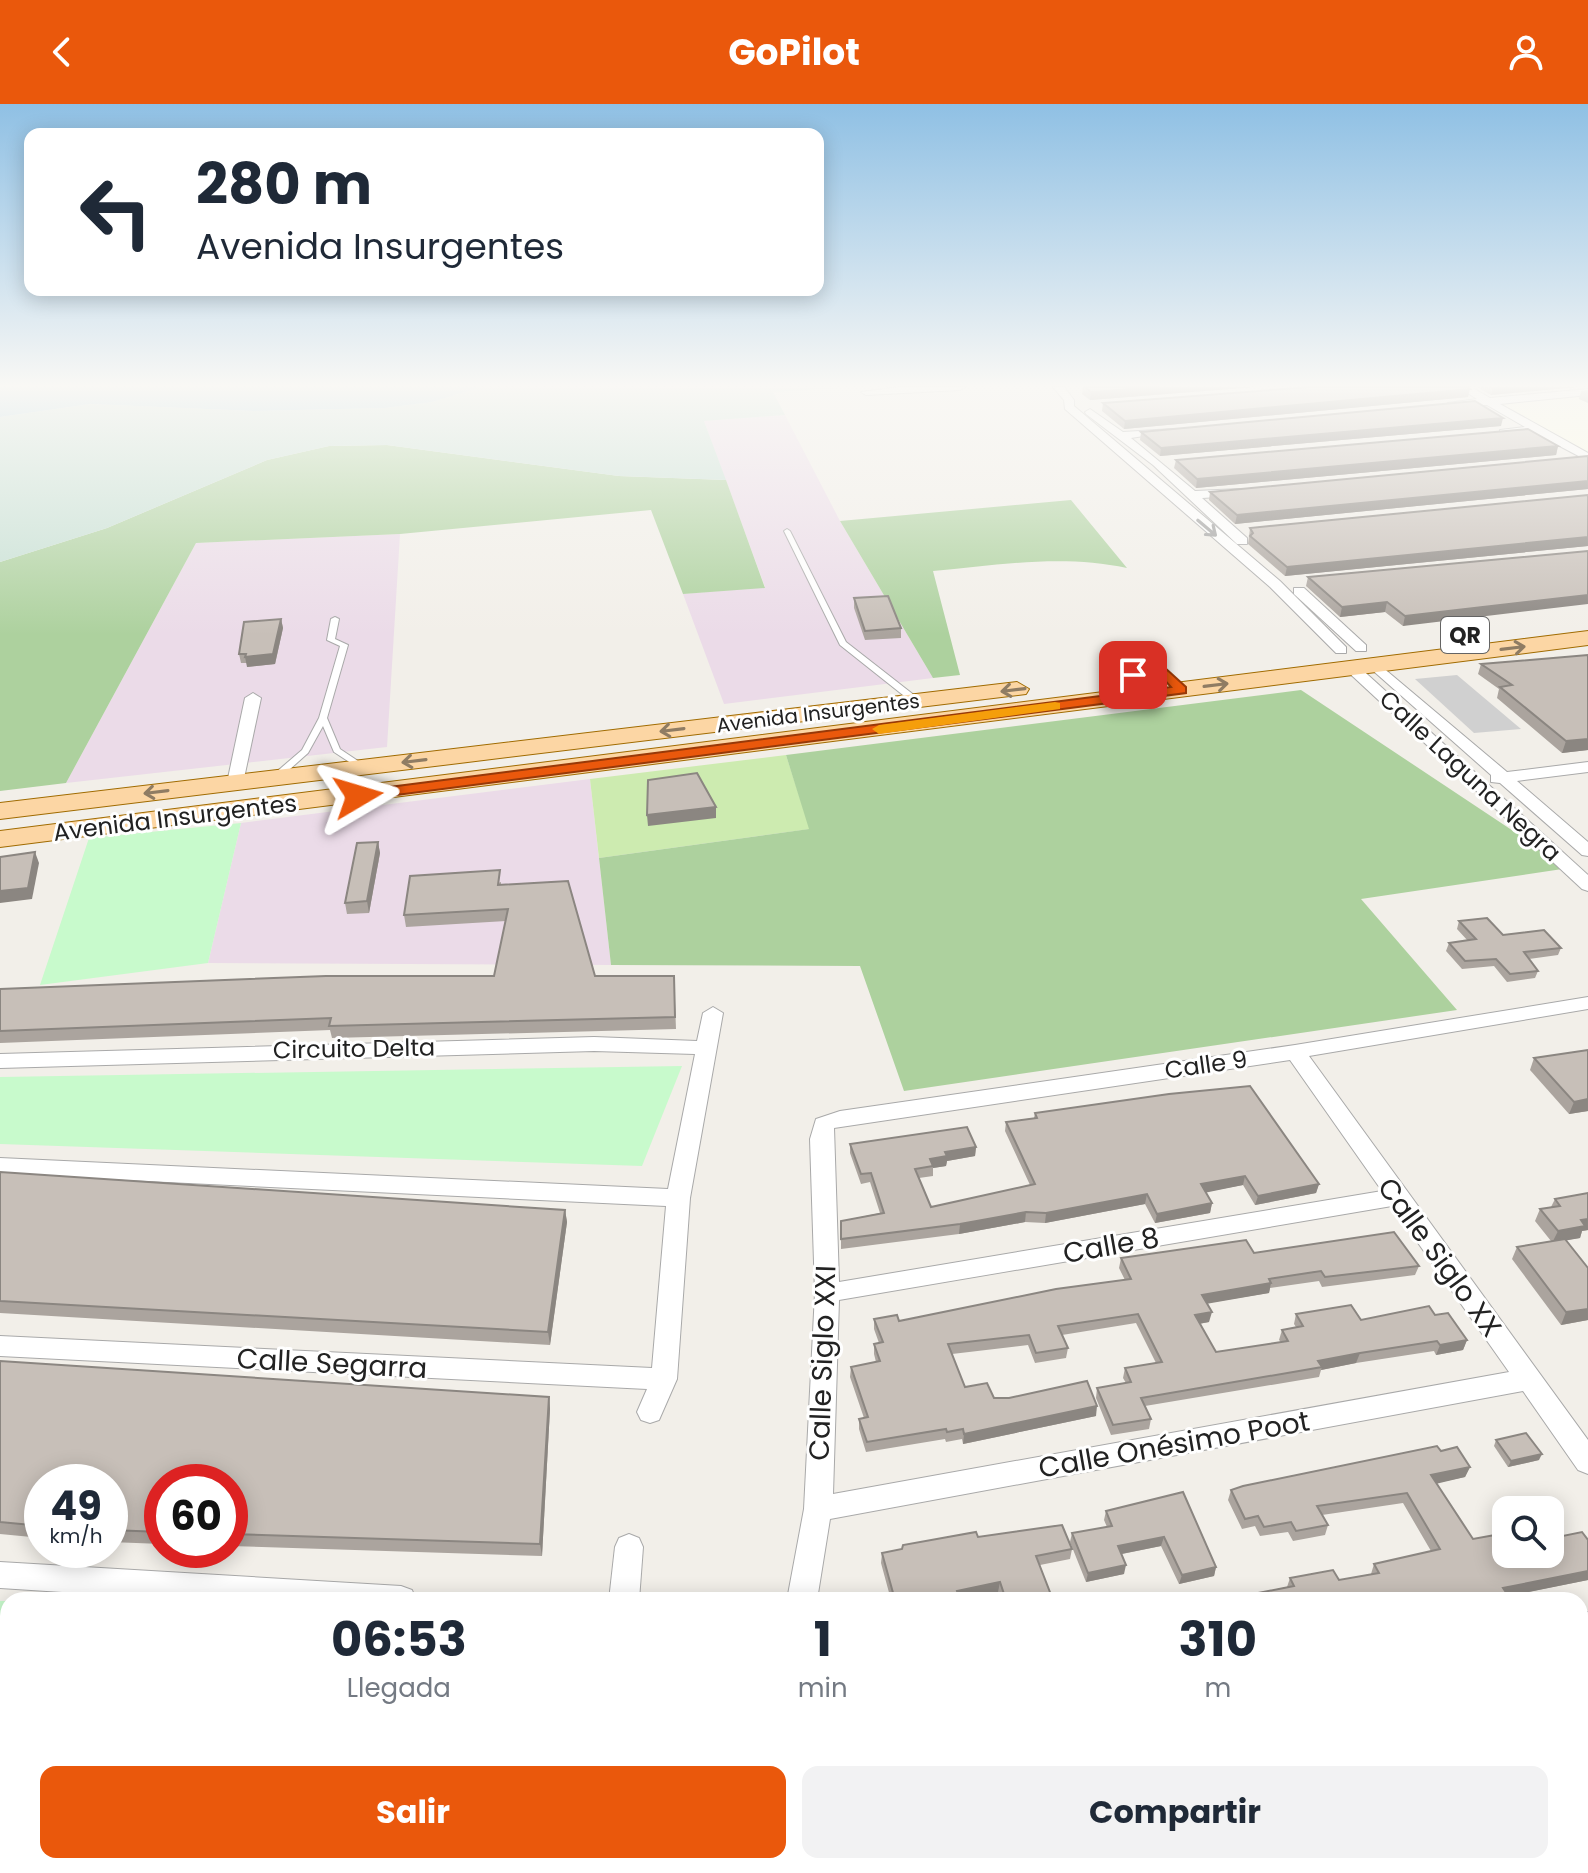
<!DOCTYPE html>
<html lang="es">
<meta charset="utf-8">
<style>
body{margin:0;font-family:Poppins,sans-serif;background:#f2f2f3;color:#1f2937;height:100vh;display:flex;flex-direction:column;font-size:30px;white-space:nowrap}
*{box-sizing:border-box;margin:0}
p{font-size:26px;color:#747a83}
.icon{flex:none;width:44px;height:44px;fill:none;stroke:currentColor;stroke-width:2;stroke-linecap:round;stroke-linejoin:round}
.map{position:relative;flex:1;overflow:hidden}
.details{position:absolute;left:0px;top:1488px;width:1588px;height:282px;display:flex;flex-direction:column;background:#fff;border-radius:24px 24px 0 0;box-shadow:0 4px 20px #0003}
.details>*{flex:none}
.banner{position:absolute;left:24px;top:24px;width:800px;height:168px;border-radius:16px;box-shadow:0 4px 20px #0003;background:#fff;color:#1f2937;overflow:hidden}
.controls{position:absolute;left:1492px;top:1392px;display:grid;gap:16px}
.controls a{display:grid;place-items:center;width:72px;height:72px;border-radius:16px;background:#fff;box-shadow:0 4px 20px #0003;font-size:40px}
.speed{position:absolute;left:24px;top:1360px;display:flex;gap:16px;font-size:40px;font-weight:700;text-align:center}
.speed>*{display:grid;place-content:center;width:104px;height:104px;border-radius:50%;background:#fff;box-shadow:0 4px 20px #0003;line-height:1}
.speed small{font-size:20px;font-weight:400}
.speed .limit{border:12px solid #d22;background:#fff;color:#111}
.pin{position:absolute;display:grid;place-items:center;width:68px;height:68px;color:#fff;margin:-34px;border-radius:16px;box-shadow:0 4px 12px #0006}
.me{position:absolute;width:88px;margin:-44px;rotate:83deg;stroke-linejoin:round;filter:drop-shadow(0 0 6px #0008)}
.turn{display:flex;align-items:center;gap:28px;height:168px;padding:0 40px;font-size:36px}
.turn .icon{width:104px;height:104px;stroke-width:2.5}
.turn b{display:block;font-size:56px;line-height:68px}
.eta{display:flex;justify-content:space-evenly;align-items:center;height:136px;text-align:center}
.eta b{font-size:48px;font-weight:700;line-height:56px}
.primary-button{display:flex;gap:16px;margin-top:auto;padding:16px 40px}
.primary-button a{flex:1;height:92px;border-radius:16px;background:#ea580c;color:#fff;font-size:32px;font-weight:700;line-height:92px;text-align:center}
.primary-button a+a{background:#f2f2f3;color:#1f2937}
header{display:flex;justify-content:space-between;align-items:center;height:104px;padding:0 40px;background:#ea580c;color:#fff;font-size:36px;font-weight:700}
.map>svg:first-child{display:block}
</style>
<header><svg class="icon" aria-label="back" viewBox="0 0 24 24"><path d="M15 5l-7 7 7 7"/></svg>GoPilot<svg class="icon" aria-label="person" viewBox="0 0 24 24"><circle cx="12" cy="8" r="4"/><path d="M4 21q1-7 8-7t8 7"/></svg></header>
<div class="map">
<svg width="1588" height="1769" viewBox="0 0 1588 1769">
<rect width="100%" height="100%" fill="#f2efe9"/>
<!-- industrial -->
<g fill="#ebdbe8">
<polygon points="785,311 840,417 933,574 724,600 683,490 765,483 704,317"/>
<polygon points="400,430 387,643 66,679 196,439"/>
<polygon points="590,675 611,861 208,859 241,719"/>
</g>
<!-- education -->
<polygon fill="#ffffe5" points="1588,291 1588,349 1501,299"/>
<!-- religious -->
<polygon fill="#d0d0d0" points="1457,571 1521,625 1474,629 1415,575"/>
<!-- grass -->
<polygon fill="#cdebb0" points="786,651 810,725 599,754 590,675"/>
<!-- forest -->
<g fill="#add19e">
<polygon points="387,341 619,372 726,376 765,484 683,490 651,406 400,430 196,439 66,679 0,687 0,458 107,424 267,356 329,342"/>
<path d="M1071 396 1127 464C1063 450 997 461 933 467L960 571 933 574 840 417Z"/>
<polygon points="1301,586 1569,764 1361,795 1457,906 904,987 860,862 611,861 599,754 809,725 786,651"/>
</g>
<!-- wetland -->
<polygon fill="#c6e0d4" points="482,283 837,284 773,288 785,311 704,317 726,376 619,372 387,341 329,342 267,356 107,424 0,458 0,313 90,300 254,307 385,304 432,298"/>
<!-- park -->
<g fill="#c8facc">
<polygon points="241,719 208,859 40,881 89,734"/>
<polygon points="682,962 642,1062 0,1040 0,973"/>
<rect x="0" y="1497" width="8" height="241"/>
</g>
<!-- water -->
<polygon fill="#aad3df" points="0,283 482,283 432,298 385,304 254,307 90,300 0,313"/>
<g fill="none" stroke-linecap="round" stroke-linejoin="round">
<!-- lane casing -->
<g stroke="#a9a9a9" stroke-width="2">
<g id="lane">
<polygon points="787,425 790,427 846,538 919,595 919,599 913,599 840,541 784,427"/>
<polygon points="335,513 339,515 335,535 348,541 327,614 340,645 367,663 363,665 360,665 334,648 323,622 308,649 280,674 274,674 274,670 302,646 319,614 340,542 327,536 331,515"/>
</g>
</g>
<!-- street casing -->
<g stroke="#a9a9a9" stroke-width="2">
<g id="street">
<polygon points="900,283 965,283 960,286 866,291 861,288"/>
<polygon points="1053,283 1064,283 1074,296 1074,302 1280,477 1346,543 1346,549 1336,549 1270,483 1065,305 1064,296"/>
<polygon points="1458,283 1471,283 1490,294 1588,285 1588,291 1500,300 1588,349 1588,357 1535,329 1500,330 1500,326 1525,323 1487,301 1448,303 1448,299 1477,295"/>
<polygon points="1090,305 1123,328 1173,325 1175,327 1131,334 1195,387 1240,385 1240,391 1236,392 1202,394 1247,434 1247,440 1237,440 1153,361 1086,310 1085,308"/>
<polygon points="1294,484 1304,484 1366,541 1366,547 1356,547 1294,490"/>
<polygon points="1375,557 1507,668 1588,658 1588,668 1517,677 1588,738 1588,752 1582,751 1500,679 1491,678 1491,671 1370,564 1368,561"/>
<polygon points="1352,560 1357,561 1588,771 1588,787 1582,785 1347,567 1347,561"/>
<polygon points="253,589 261,594 243,679 235,684 227,679 245,594"/>
<path d="M1588 893V905L1309 952 1588 1336V1370L1578 1366 1523 1287 830 1415 817 1496H787L804 1405 815 1189 810 1035 816 1015 840 1007 1295 941ZM1290 956 1382 1087 839 1178 834 1024ZM1392 1102 1509 1268 833 1390 839 1196Z"/>
<polygon points="713,903 723,909 690,1094 677,1275 659,1316 650,1319 641,1316 637,1308 647,1285 0,1252 0,1232 652,1264 666,1102 0,1070 0,1054 668,1085 695,950 594,947 0,964 0,950 594,933 697,937 703,909"/>
<polygon points="629,1430 639,1434 643,1443 639,1496 609,1496 615,1443 619,1434"/>
<polygon points="0,1458 401,1482 412,1486 416,1496 186,1496 0,1484"/>
<polygon points="1588,1508 1588,1536 1580,1538 1580,1510"/>
<polygon points="543,1762 577,1762 576,1769 542,1769"/>
<polygon points="754,1762 788,1762 789,1769 755,1769"/>
</g>
</g>
<!-- primary casing -->
<g stroke="#a06b00" stroke-width="2">
<g id="primary">
<polygon points="1588,527 1588,541 0,743 0,727"/>
<polygon points="1017,578 1029,585 1026,590 0,715 0,699"/>
</g>
</g>
<!-- lane -->
<use href="#lane" fill="#fff" fill-rule="evenodd"/>
<!-- street -->
<use href="#street" fill="#fff" fill-rule="evenodd"/>
<!-- primary -->
<use href="#primary" fill="#fcd6a4" fill-rule="evenodd"/>
</g>
<!-- wall -->
<g fill="#aba49e">
<polygon points="1083,283 1255,283 1090,296 1082,290"/>
<polygon points="1477,283 1577,283 1491,291"/>
<polygon points="1588,286 1588,299 1579,295 1581,287"/>
<polygon points="1468,293 1124,325 1102,307 1103,299"/>
<polygon points="1501,322 1160,352 1140,336 1141,328"/>
<polygon points="1558,342 1556,351 1196,384 1174,364 1176,356"/>
<polygon points="1588,352 1588,385 1235,420 1209,396 1210,388"/>
<polygon points="1588,391 1588,442 1285,472 1248,440 1250,424"/>
<polygon points="1588,447 1403,522 1385,508 1340,513 1306,482 1308,473"/>
<polygon points="854,494 901,524 901,534 865,536 854,504"/>
<polygon points="281,515 283,524 275,560 247,563 247,559 241,559 239,550"/>
<polygon points="1588,551 1588,646 1562,649 1497,594 1499,585 1478,570 1481,560"/>
<polygon points="378,738 380,749 369,809 347,810 345,799"/>
<polygon points="501,778 501,780 595,872 674,872 676,925 332,934 330,926 0,939 0,885 494,872 506,817 406,823 404,811"/>
<polygon points="1459,817 1503,831 1561,844 1558,851 1529,855 1538,867 1535,874 1507,878 1494,862 1462,865 1446,847 1449,839 1468,837 1457,825"/>
<polygon points="1534,954 1588,1007 1569,1010 1530,966"/>
<polygon points="1035,1009 1319,1080 1316,1089 1255,1101 1243,1081 1205,1088 1212,1099 1210,1109 1155,1119 1145,1100 1045,1119 1025,1118 959,1130 841,1145 841,1117 880,1109 870,1078 861,1080 850,1049 850,1040 976,1043 975,1052 947,1057 946,1062 933,1064 933,1072 919,1074 931,1103 1030,1081 1005,1027 1006,1018 1034,1014"/>
<polygon points="0,1068 565,1106 567,1118 550,1241 0,1209"/>
<polygon points="1588,1089 1588,1126 1582,1127 1580,1134 1566,1136 1588,1164 1588,1216 1561,1221 1512,1155 1517,1143 1551,1137 1535,1117 1540,1105 1551,1103 1555,1095"/>
<polygon points="1254,1149 1419,1162 1415,1171 1322,1183 1319,1177 1270,1184 1269,1189 1207,1199 1209,1218 1199,1220 1216,1248 1281,1238 1279,1236 1282,1226 1296,1223 1294,1220 1296,1210 1361,1216 1435,1211 1467,1236 1463,1246 1436,1251 1434,1247 1356,1259 1321,1266 1319,1273 1145,1302 1151,1315 1149,1325 1111,1331 1096,1294 1097,1284 1126,1279 1123,1274 1125,1264 1156,1259 1136,1219 1062,1231 1068,1244 1066,1254 1035,1259 1028,1241 952,1250 965,1283 994,1294 1096,1312 963,1340 962,1335 946,1338 945,1335 866,1348 859,1325 859,1315 864,1314 850,1273 851,1263 876,1258 874,1250 874,1240 879,1239 874,1225 874,1215 899,1217 1125,1176 1119,1164 1121,1154"/>
<polygon points="0,1257 549,1293 550,1305 542,1452 230,1442 230,1378 162,1378 162,1440 110,1438 110,1378 42,1378 42,1434 0,1430"/>
<polygon points="1496,1336 1539,1356 1508,1363 1494,1342"/>
<polygon points="1441,1347 1470,1363 1465,1373 1436,1379 1473,1435 1588,1476 1508,1492 1511,1496 1237,1496 1238,1493 1287,1483 1290,1474 1339,1476 1371,1470 1374,1460 1431,1447 1403,1399 1322,1411 1328,1421 1325,1431 1293,1437 1288,1428 1260,1432 1255,1422 1242,1425 1228,1396 1231,1386"/>
<polygon points="1183,1388 1216,1463 1214,1472 1179,1480 1161,1442 1122,1450 1124,1470 1086,1478 1070,1438 1072,1429 1107,1423 1104,1416 1106,1407"/>
<polygon points="978,1433 1072,1445 1070,1455 1040,1461 1053,1496 1001,1496 998,1488 961,1496 891,1496 881,1459 882,1449"/>
<polygon points="1588,1592 1588,1677 1580,1679 1580,1593"/>
</g>
<!-- shaded-wall -->
<g fill="#8b8681">
<polygon points="1159,283 1255,283 1090,296 1091,288"/>
<polygon points="1493,283 1577,283 1491,291"/>
<polygon points="1470,285 1468,293 1124,325 1125,317"/>
<polygon points="1503,314 1501,322 1160,352 1161,344"/>
<polygon points="1558,342 1556,351 1196,384 1197,375"/>
<polygon points="1588,377 1588,385 1235,420 1237,411"/>
<polygon points="1588,433 1588,442 1285,472 1287,463"/>
<polygon points="1588,491 1588,500 1403,522 1405,512"/>
<polygon points="1387,498 1385,508 1340,513 1342,503"/>
<polygon points="281,515 283,524 275,560 247,563 245,553"/>
<polygon points="1588,635 1588,646 1562,649 1566,637"/>
<polygon points="716,703 716,714 648,722 647,711"/>
<polygon points="378,738 380,749 369,809 367,797"/>
<polygon points="35,748 39,759 32,795 0,799 0,787"/>
<polygon points="1588,995 1588,1007 1569,1010 1574,998"/>
<polygon points="976,1043 975,1052 947,1057 946,1062 933,1064 930,1055 945,1048"/>
<polygon points="1245,1072 1243,1081 1199,1090 1201,1080"/>
<polygon points="1319,1080 1316,1089 1255,1101 1258,1092"/>
<polygon points="1147,1090 1145,1100 1045,1119 1046,1109"/>
<polygon points="1212,1099 1210,1109 1155,1119 1157,1110"/>
<polygon points="565,1106 567,1118 550,1241 548,1228"/>
<polygon points="1026,1108 1025,1118 959,1130 960,1120"/>
<polygon points="1588,1115 1588,1126 1582,1127 1580,1134 1552,1139 1558,1127 1581,1116"/>
<polygon points="1271,1179 1269,1189 1200,1201 1202,1191"/>
<polygon points="1588,1205 1588,1216 1561,1221 1566,1208"/>
<polygon points="1212,1208 1209,1218 1192,1221 1195,1211"/>
<polygon points="1467,1236 1463,1246 1436,1251 1440,1241"/>
<polygon points="1360,1249 1356,1259 1321,1266 1322,1263 1318,1257"/>
<polygon points="549,1293 550,1305 542,1452 540,1440"/>
<polygon points="1097,1302 1096,1312 963,1340 964,1330"/>
<polygon points="1542,1350 1539,1356 1508,1363 1511,1357"/>
<polygon points="1470,1363 1465,1373 1427,1382 1431,1371"/>
<polygon points="1164,1433 1161,1442 1116,1451 1118,1442"/>
<polygon points="1126,1461 1124,1470 1086,1478 1088,1469"/>
<polygon points="1216,1463 1214,1472 1179,1480 1182,1471"/>
<polygon points="1588,1467 1588,1476 1499,1494 1503,1484"/>
<polygon points="1000,1478 998,1488 961,1496 957,1487"/>
<polygon points="1481,1491 1479,1496 1459,1496"/>
</g>
<!-- building -->
<g fill="#c7bfb8" stroke="#8b8681" stroke-width="2">
<polygon points="1085,283 1159,283 1091,288"/>
<polygon points="1310,283 1467,283 1470,285 1125,317 1103,299"/>
<polygon points="1475,297 1503,314 1161,344 1141,328"/>
<polygon points="1528,325 1558,342 1197,375 1176,356"/>
<polygon points="1588,352 1588,377 1237,411 1210,388"/>
<polygon points="1588,391 1588,433 1287,463 1250,432 1253,429 1250,424"/>
<polygon points="1588,447 1588,491 1405,512 1387,498 1342,503 1308,473"/>
<polygon points="888,492 901,524 865,527 854,494"/>
<polygon points="281,515 273,550 245,553 246,550 239,550 244,518"/>
<polygon points="1588,551 1588,635 1566,637 1500,583 1512,581 1481,560"/>
<polygon points="697,669 716,703 647,711 648,676"/>
<polygon points="378,738 367,797 345,799 357,739"/>
<polygon points="35,748 28,784 0,787 0,753"/>
<polygon points="500,766 498,781 568,777 595,872 674,872 675,913 329,922 331,914 0,927 0,885 326,872 494,872 508,805 404,811 410,772"/>
<polygon points="1487,814 1503,831 1544,826 1561,844 1524,848 1538,867 1510,870 1496,855 1465,857 1449,839 1476,835 1459,817"/>
<polygon points="1588,946 1588,995 1574,998 1534,954"/>
<polygon points="1250,982 1319,1080 1258,1092 1245,1072 1201,1080 1212,1099 1157,1110 1147,1090 1046,1109 1026,1108 960,1120 841,1135 841,1117 884,1109 871,1069 861,1070 850,1040 967,1023 976,1043 945,1048 947,1052 930,1055 933,1062 915,1065 931,1103 1035,1080 1006,1018 1037,1014 1035,1009 1169,990"/>
<polygon points="0,1068 565,1106 548,1228 0,1197"/>
<polygon points="1588,1089 1588,1115 1581,1116 1585,1122 1558,1127 1540,1105 1560,1102 1555,1095"/>
<polygon points="1394,1128 1419,1162 1325,1173 1321,1167 1269,1175 1271,1179 1202,1191 1212,1208 1195,1211 1216,1248 1288,1237 1282,1226 1303,1222 1296,1210 1351,1201 1361,1216 1429,1202 1435,1211 1448,1209 1467,1236 1440,1241 1437,1237 1360,1249 1318,1257 1322,1263 1141,1294 1151,1315 1113,1321 1097,1284 1131,1278 1125,1264 1162,1258 1138,1210 1058,1222 1068,1244 1036,1249 1029,1231 948,1240 965,1283 987,1279 994,1294 1009,1294 1087,1277 1097,1302 964,1330 963,1325 947,1328 946,1325 867,1338 859,1315 868,1313 851,1263 880,1257 874,1240 883,1238 874,1215 897,1211 899,1217 1056,1185 1131,1175 1121,1154 1246,1136 1254,1149"/>
<polygon points="1565,1135 1588,1164 1588,1205 1566,1208 1517,1143"/>
<polygon points="0,1257 549,1293 540,1440 230,1430 230,1378 162,1378 162,1428 110,1426 110,1378 42,1378 42,1422 0,1418"/>
<polygon points="1526,1329 1542,1350 1511,1357 1496,1336"/>
<polygon points="1437,1342 1441,1347 1457,1343 1470,1363 1431,1371 1473,1435 1506,1429 1506,1450 1550,1450 1550,1420 1558,1433 1582,1428 1588,1436 1588,1467 1503,1484 1511,1496 1484,1496 1481,1491 1459,1496 1240,1496 1238,1493 1294,1482 1290,1474 1333,1466 1339,1476 1379,1469 1374,1460 1440,1445 1407,1389 1317,1402 1328,1421 1296,1427 1291,1418 1264,1423 1258,1412 1245,1415 1231,1386 1243,1382"/>
<polygon points="1183,1388 1216,1463 1182,1471 1164,1433 1118,1442 1126,1461 1088,1469 1072,1429 1112,1422 1106,1407"/>
<polygon points="1062,1421 1072,1445 1036,1452 1053,1496 1006,1496 1000,1478 957,1487 960,1496 895,1496 882,1449 902,1445 903,1441 976,1428 978,1433"/>
<polygon points="1588,1592 1588,1667 1580,1669 1580,1593"/>
<polygon points="837,1762 1175,1762 1177,1769 837,1769"/>
<polygon points="1425,1762 1471,1762 1475,1769 1400,1769"/>
<polygon points="1588,1762 1588,1769 1562,1769"/>
</g>
<!-- one-way arrows -->
<defs><path id="oneway-shaft" d="M-6 0H5M1.5-3L5.5 0L1.5 3" fill="none" stroke-width="1.6" stroke-linecap="round" stroke-linejoin="round" transform="scale(2)"/></defs>
<use stroke="#9c9c9c" href="#oneway-shaft" transform="translate(1207 424) rotate(40)"/>
<g stroke="#8f7c63">
<use href="#oneway-shaft" transform="translate(1513 544) rotate(-7)"/>
<use href="#oneway-shaft" transform="translate(1216 581) rotate(-7)"/>
<use href="#oneway-shaft" transform="translate(1013 586) rotate(173)"/>
<use href="#oneway-shaft" transform="translate(672 626) rotate(173)"/>
<use href="#oneway-shaft" transform="translate(414 657) rotate(173)"/>
<use href="#oneway-shaft" transform="translate(156 688) rotate(173)"/>
</g>
<!-- sky -->
<linearGradient id="sky" x2="0" y2="1"><stop stop-color="#8fc0e4"/><stop offset="0.53" stop-color="#f9f8f5"/><stop offset="1" stop-color="#f9f8f5" stop-opacity="0"/></linearGradient>
<rect width="1588" height="531" fill="url(#sky)"/>
<!-- route -->
<polygon fill="#ea580c" stroke="#983908" stroke-width="2" points="1164,563 1186,583 1186,589 358,696 350,692 358,687 1171,583 1161,572 1133,575 1127,571"/>
<!-- slow -->
<polygon fill="#f59e0b" points="1055,598 1060,599 1060,605 879,630 872,625 879,621"/>
<g text-anchor="middle" stroke-width="6" stroke-linejoin="round" paint-order="stroke">
<!-- far-street labels -->
<g font-size="20" fill="#222" stroke="#fff">
<text transform="translate(818 609) rotate(-7)" y="7">Avenida Insurgentes</text>
</g>
<!-- shield labels -->
<rect fill="#fff" stroke="#646464" stroke-width="2" x="1441" y="513" width="48" height="36" rx="6"/>
<g font-size="22" font-weight="bold" fill="#222">
<text x="1465" y="539">QR</text>
</g>
<!-- street labels -->
<g font-size="24" fill="#222" stroke="#fff">
<text transform="translate(1470 672) rotate(43)" y="8">Calle Laguna Negra</text>
<text transform="translate(175 714) rotate(-7)" y="8">Avenida Insurgentes</text>
<text transform="translate(354 945) rotate(-1)" y="8">Circuito Delta</text>
<text transform="translate(1206 961) rotate(-8)" y="8">Calle 9</text>
</g>
<!-- near-street labels -->
<g font-size="28" fill="#222" stroke="#fff">
<text transform="translate(1111 1141) rotate(-10)" y="10">Calle 8</text>
<text transform="translate(1440 1153) rotate(54)" y="10">Calle Siglo XX</text>
<text transform="translate(332 1259) rotate(3)" y="10">Calle Segarra</text>
<text transform="translate(822 1259) rotate(-88)" y="10">Calle Siglo XXI</text>
<text transform="translate(1174 1340) rotate(-10)" y="10">Calle Onésimo Poot</text>
</g>
</g>
</svg>
<div class="controls">
<a><svg class="icon" aria-label="search" viewBox="0 0 24 24"><circle cx="10" cy="10" r="6"/><path d="M15 15l6 6"/></svg></a>
</div>
<div class="speed"><div>49<small>km/h</small></div><div class="limit">60</div></div>
<div class="pin" style="left:1133px;top:571px;background:#d93025"><svg class="icon" aria-label="arrive" viewBox="0 0 24 24"><path d="M6 21V4h12l-3 4 3 4H6"/></svg></div>
<svg class="me" style="left:358px;top:692px" viewBox="-20 -20 40 40"><path d="M0-17L14 15 0 8-14 15z" fill="#ea580c" stroke="#fff" stroke-width="4"/></svg>
<div class="banner">
<div class="turn"><svg class="icon" aria-label="left" viewBox="0 0 24 24"><path d="M17 20v-9H6M10 6l-5 5 5 5"/></svg><div><b>280 m</b>Avenida Insurgentes</div></div>
</div>
<section class="details">
<div class="eta">
<div><b>06:53</b><p>Llegada</p></div>
<div><b>1</b><p>min</p></div>
<div><b>310</b><p>m</p></div>
</div>
<div class="primary-button"><a>Salir</a><a>Compartir</a></div>
</section>
</div>
